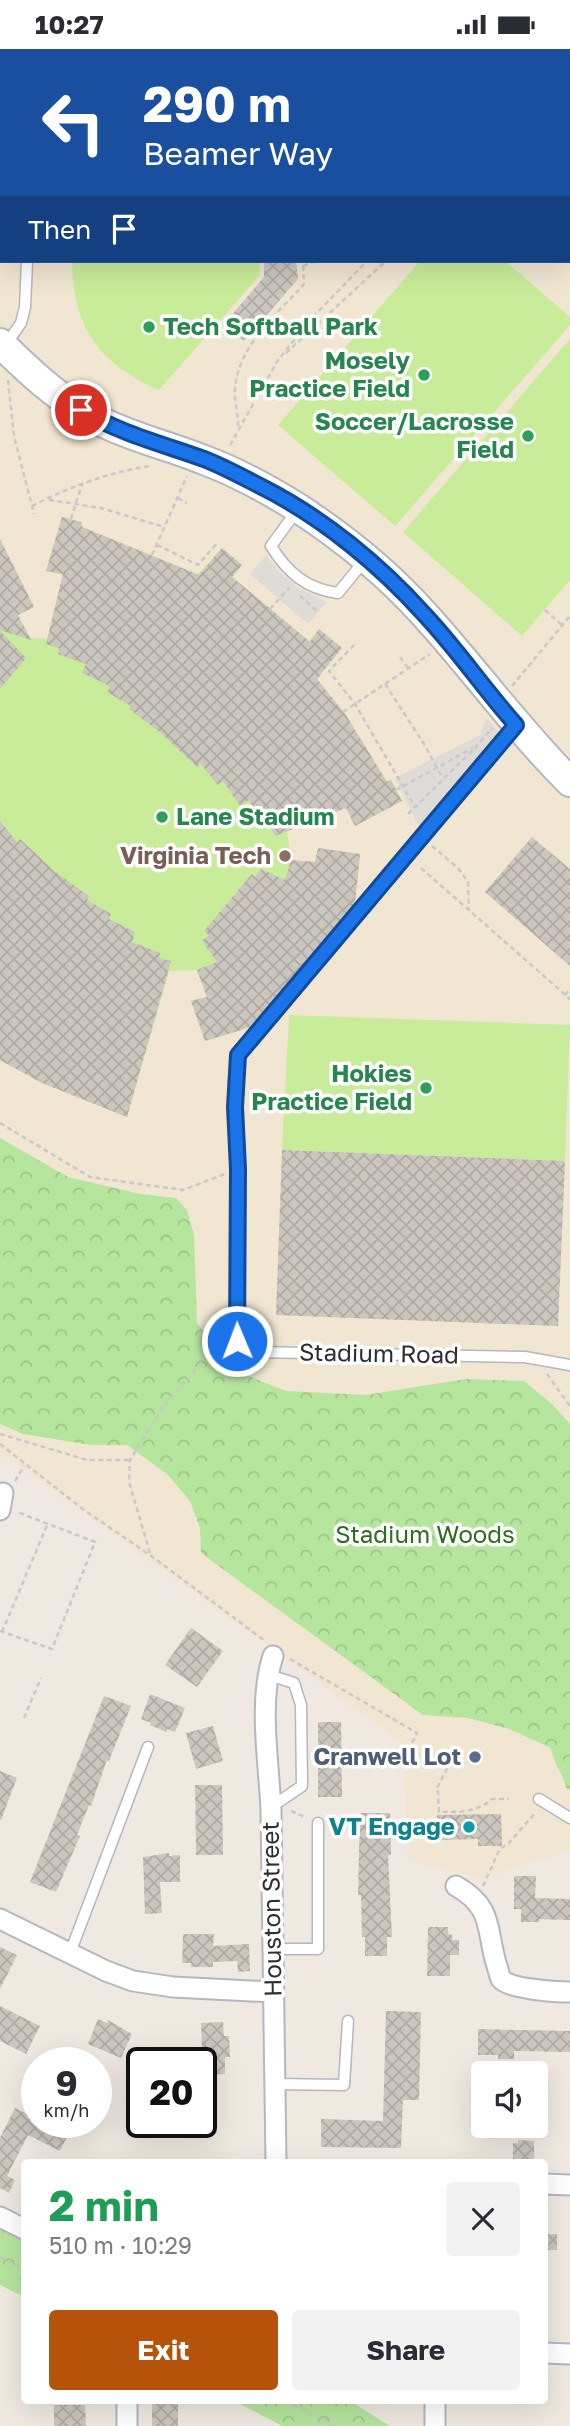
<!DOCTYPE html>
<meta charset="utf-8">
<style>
body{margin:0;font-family:"Golos Text",sans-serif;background:#f2f2f3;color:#2b2b33;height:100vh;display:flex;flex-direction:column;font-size:26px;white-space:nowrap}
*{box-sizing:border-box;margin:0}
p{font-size:23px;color:#7c7c81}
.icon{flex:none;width:38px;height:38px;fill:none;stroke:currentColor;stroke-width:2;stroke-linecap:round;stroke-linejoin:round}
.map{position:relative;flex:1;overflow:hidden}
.drawer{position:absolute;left:21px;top:2110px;width:527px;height:245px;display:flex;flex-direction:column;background:#fff;border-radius:7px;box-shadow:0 7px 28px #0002}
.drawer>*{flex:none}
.top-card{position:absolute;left:0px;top:0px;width:570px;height:214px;box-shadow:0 7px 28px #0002;background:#1a4fa0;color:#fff;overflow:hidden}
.buttons{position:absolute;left:471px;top:2012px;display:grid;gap:14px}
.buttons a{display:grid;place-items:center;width:77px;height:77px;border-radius:7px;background:#fff;box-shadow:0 7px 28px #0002;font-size:35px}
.speed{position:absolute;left:21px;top:1998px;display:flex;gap:14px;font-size:35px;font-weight:700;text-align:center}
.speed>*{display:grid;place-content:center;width:91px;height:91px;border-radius:50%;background:#fff;box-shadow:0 7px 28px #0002;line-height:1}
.speed small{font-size:18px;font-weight:400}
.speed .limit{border:4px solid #111;border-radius:10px;background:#fff;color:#111}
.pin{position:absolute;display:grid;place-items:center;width:60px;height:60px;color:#fff;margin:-30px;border:4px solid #fff;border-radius:50%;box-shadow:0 2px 7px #0007}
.me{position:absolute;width:77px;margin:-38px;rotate:359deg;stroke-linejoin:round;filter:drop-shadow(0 0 5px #0008)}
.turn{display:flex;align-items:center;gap:24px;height:147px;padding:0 28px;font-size:32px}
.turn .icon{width:91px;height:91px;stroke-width:2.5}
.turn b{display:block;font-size:49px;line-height:60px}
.then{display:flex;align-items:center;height:66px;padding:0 28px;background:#0003;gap:14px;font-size:26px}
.round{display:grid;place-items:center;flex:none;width:74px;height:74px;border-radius:7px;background:#f2f2f3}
.headline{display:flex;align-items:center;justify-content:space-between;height:119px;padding:0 28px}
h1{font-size:42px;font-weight:700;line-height:52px;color:#1e9e55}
.action{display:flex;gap:14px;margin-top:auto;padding:14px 28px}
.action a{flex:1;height:80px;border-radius:7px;background:#b45309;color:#fff;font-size:28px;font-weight:700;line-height:80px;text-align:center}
.action a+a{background:#f2f2f3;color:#2b2b33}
.status{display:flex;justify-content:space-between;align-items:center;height:49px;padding:0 35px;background:#fff;direction:ltr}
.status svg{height:19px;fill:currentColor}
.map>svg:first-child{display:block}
</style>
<div class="status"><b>10:27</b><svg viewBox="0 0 49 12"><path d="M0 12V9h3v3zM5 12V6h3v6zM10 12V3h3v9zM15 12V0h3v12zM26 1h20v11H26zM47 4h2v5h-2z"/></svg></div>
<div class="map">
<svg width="570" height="2377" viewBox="0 0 570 2377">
<defs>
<pattern id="forest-crowns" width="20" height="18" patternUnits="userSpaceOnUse" patternTransform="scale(1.75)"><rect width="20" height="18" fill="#b6e59e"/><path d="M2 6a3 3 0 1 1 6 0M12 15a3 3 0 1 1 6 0" fill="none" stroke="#9dc588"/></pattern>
<pattern id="building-cross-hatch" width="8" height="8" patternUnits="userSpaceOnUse" patternTransform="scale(1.75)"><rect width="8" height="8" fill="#cbc7bf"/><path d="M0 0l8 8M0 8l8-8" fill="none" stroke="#afaba4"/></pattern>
</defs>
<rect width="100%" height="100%" fill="#efe9e1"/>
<!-- education -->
<path fill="#f0e6d1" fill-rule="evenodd" d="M0 0H570V1801L481 1830 408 1811 404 1695 0 1403ZM2 2H569V212H2Z"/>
<!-- forest -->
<g fill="url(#forest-crowns)">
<path d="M0 1089 68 1128 140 1145 176 1149 187 1161 194 1186 197 1274 226 1312 246 1326 286 1342 366 1346 466 1330 524 1332 552 1355 570 1375V1741L566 1739C563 1724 553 1714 551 1699L509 1680 468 1669 423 1666 201 1504 200 1479 190 1452 167 1425 127 1396H91L23 1385 0 1375Z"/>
<polygon points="0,2177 24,2189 24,2248 0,2236"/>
<polygon points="235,2352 350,2352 390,2377 282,2377"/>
</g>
<!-- pitch -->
<g fill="#c9ec9a">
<path d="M72 212H259L260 226 159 341C98 314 73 279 72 212Z"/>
<polygon points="420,212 505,212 570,268 570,276 395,477 278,376"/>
<polygon points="570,290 570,531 522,587 403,483"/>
<polygon points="62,468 81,473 82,478 198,525 222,499 242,516 232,528 309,592 319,580 342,599 317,630 357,685 387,732 391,731 402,752 346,759 287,782 291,811 315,813 318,799 360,805 355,854 251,978 205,992 191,952 207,948 197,921 169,922 127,1068 42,1034 0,1011 0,490 34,558 18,566 30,589 47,590 63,526 46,522"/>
<polygon points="289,966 570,976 565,1112 282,1101"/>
</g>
<!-- plaza -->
<g fill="#dfdcd8">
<polygon points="266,506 280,524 299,539 327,553 308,575 250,525"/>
<polygon points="486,669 499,684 419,778 395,729 480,686"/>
</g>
<!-- building -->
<g fill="url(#building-cross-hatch)">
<polygon points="264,212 296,212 298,230 244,292 224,275 264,228"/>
<polygon points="62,468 81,473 82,478 199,526 222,499 242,516 232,528 310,593 319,580 342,599 317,630 346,666 387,733 391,731 402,752 355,777 346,759 275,787 269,774 265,777 249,751 240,757 223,732 218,736 200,714 197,718 161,684 129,660 131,657 107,643 110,637 82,624 86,615 58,605 59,599 46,595 63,525 46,522"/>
<polygon points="0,490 34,558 18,566 31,591 0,581"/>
<polygon points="0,582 26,609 0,640"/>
<polygon points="0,772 17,793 20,790 54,822 89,847 87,851 111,865 109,870 135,883 132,893 160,904 159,909 171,912 127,1068 42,1034 0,1011"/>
<polygon points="532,788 570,820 570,917 485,843"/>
<polygon points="318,799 360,805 355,854 251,978 205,992 191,952 207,948 197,921 217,913 202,892 209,886 204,882 252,825 255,828 261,820 285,831 291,811 315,813"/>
<polygon points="282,1101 565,1112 558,1277 276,1266"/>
<polygon points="191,1579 223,1602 197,1638 165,1616"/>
<polygon points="150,1645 185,1659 175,1683 167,1680 166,1683 150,1676 151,1674 141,1670"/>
<polygon points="104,1647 131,1657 109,1712 107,1711 91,1757 89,1756 77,1786 80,1787 56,1843 30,1833"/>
<polygon points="318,1673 341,1673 342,1748 318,1748"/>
<polygon points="213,1677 223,1712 196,1720 186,1684"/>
<polygon points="0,1722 17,1729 1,1771 0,1771"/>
<polygon points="195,1736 222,1736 223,1806 196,1806"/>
<polygon points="360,1764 390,1764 391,1806 388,1806 392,1888 387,1888 387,1907 365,1907 365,1888 362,1888 361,1846 358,1846"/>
<polygon points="501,1765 502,1797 478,1797 478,1790 437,1791 437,1766"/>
<polygon points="169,1804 169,1807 180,1806 180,1833 160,1833 162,1864 145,1865 143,1808"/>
<polygon points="514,1827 536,1827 535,1849 570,1850 570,1871 539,1870 539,1873 521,1873 521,1860 514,1860"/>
<polygon points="428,1878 448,1878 448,1885 452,1886 452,1891 459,1891 459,1906 450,1906 450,1927 427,1927"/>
<polygon points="183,1885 214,1885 213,1897 249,1895 250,1922 238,1923 237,1912 213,1913 213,1918 191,1918 191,1914 182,1914"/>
<polygon points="0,1898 17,1906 0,1940"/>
<polygon points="0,1957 40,1977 26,2005 0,1992"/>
<polygon points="386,1962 421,1963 419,2051 403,2051 401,2099 321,2098 321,2070 383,2072"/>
<polygon points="98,1970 107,1974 108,1971 132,1985 121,2009 88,1995"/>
<polygon points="223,1973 224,1987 229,1987 230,2008 225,2008 225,2025 203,2026 201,1974"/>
<polygon points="478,1980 570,1982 570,2003 514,2002 514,2010 498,2010 498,2006 478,2006"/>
<polygon points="15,2059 37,2070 37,2074 49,2074 69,2084 60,2102 28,2086 7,2127 15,2131 9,2144 1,2139 0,2141 0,2089"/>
<polygon points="518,2091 534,2092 534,2112 513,2111 513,2094 518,2094"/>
<rect x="544" y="2185" width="13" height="16"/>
<rect x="152" y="2352" width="26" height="25"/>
<polygon points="54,2356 85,2356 86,2377 54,2377"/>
</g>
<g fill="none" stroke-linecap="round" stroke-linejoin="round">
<!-- service casing -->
<g stroke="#b4b7c1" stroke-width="13">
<g id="service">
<polyline points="5,297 21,274 25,258 27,212"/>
<path d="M298 460 271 497C287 523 306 540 338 544L365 511"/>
<polyline points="515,676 238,1006 235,1058 238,1120 237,1292 248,1303 525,1308 570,1316"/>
<polyline points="269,1626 294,1634 301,1656 302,1737 271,1758"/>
<polyline points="539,1750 570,1769"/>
<polyline points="273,1900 318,1900 318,1774"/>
<polyline points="70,1904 148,1698"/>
<polyline points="275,2035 344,2036 348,1972"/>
</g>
</g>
<!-- minor casing -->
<g stroke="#b4b7c1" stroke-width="23">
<g id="minor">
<polyline points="0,1461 3,1444"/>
<path d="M273 1607C258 1652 269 1714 271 1761 273 1879 274 1996 276 2114"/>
<path d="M456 1837C493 1858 486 1878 496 1914 498 1919 499 1926 501 1930 508 1940 557 1943 570 1943"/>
<polyline points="0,1870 106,1922 133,1932 173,1938 273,1943"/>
<polyline points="544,2135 570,2136"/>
<polyline points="0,2168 24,2180"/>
<polyline points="544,2304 570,2305"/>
<polyline points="127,2377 127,2352"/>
<polyline points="435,2377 435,2352"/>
</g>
</g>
<!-- secondary casing -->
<g stroke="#b4b7c1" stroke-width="32">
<path id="secondary" d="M0 294C30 323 62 354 100 372 133 389 170 397 204 411 237 423 269 441 298 459 344 489 388 525 424 565 474 620 517 680 570 733"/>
</g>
<!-- path -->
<g stroke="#c9c9c9" stroke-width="2.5" stroke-dasharray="5 3.5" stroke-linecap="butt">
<polyline points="23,2 24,0"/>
<polyline points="210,2 211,0"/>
<polyline points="545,2 546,0"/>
<polyline points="0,10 2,11"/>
<polyline points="0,50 2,47"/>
<polyline points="303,217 316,212"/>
<polyline points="286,304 386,212"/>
<polyline points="8,331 14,387 34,465"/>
<path d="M238 377C238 365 234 351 235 339 239 296 277 265 304 235L303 212"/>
<polyline points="230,396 278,311 312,269 367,212"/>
<polyline points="178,449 187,454"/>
<polyline points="49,451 101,459 164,478"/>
<path d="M32 457C69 438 109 423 150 417"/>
<polyline points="71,470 82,435"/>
<polyline points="157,496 198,516 218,493"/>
<polyline points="152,506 187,427"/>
<polyline points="300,547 318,563"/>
<polyline points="270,560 289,539"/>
<polyline points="545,561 562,576"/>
<polyline points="354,596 329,622 355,655 415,758"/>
<polyline points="400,608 408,619"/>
<polyline points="385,635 424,695 443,730"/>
<polyline points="512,637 570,567"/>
<polyline points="343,663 430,605"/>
<polyline points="396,741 473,699"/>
<polyline points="408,765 476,698 492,679"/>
<polyline points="432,797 458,819 468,833 469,862"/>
<polyline points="421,819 570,950"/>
<polyline points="565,946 570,940"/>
<polyline points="0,1074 90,1128 183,1141 225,1125"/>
<polyline points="547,1325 570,1357"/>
<polyline points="0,1385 87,1411 130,1411"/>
<polyline points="0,1395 84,1461 150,1506 265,1592"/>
<polyline points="15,1432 24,1417"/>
<polyline points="150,1504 129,1433 130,1411 163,1358 223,1290"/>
<polyline points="0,1582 52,1600 95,1493 17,1463"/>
<polyline points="2,1583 48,1474"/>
<polyline points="290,1610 417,1684 408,1702"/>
<polyline points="24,1669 41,1629"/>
<path d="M455 1704 436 1741 438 1743 439 1763C459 1763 476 1764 492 1750H509"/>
<polyline points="291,1762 307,1769"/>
<polyline points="483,1837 500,1799 507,1796 535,1764"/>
<polyline points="0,2208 24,2220"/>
<polyline points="286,2352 335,2377"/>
</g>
<!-- service -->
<use href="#service" stroke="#fff" stroke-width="10"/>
<!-- minor -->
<use href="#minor" stroke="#fff" stroke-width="19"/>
<!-- secondary -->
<use href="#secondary" stroke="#fff" stroke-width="28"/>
</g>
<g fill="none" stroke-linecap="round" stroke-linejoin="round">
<!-- route casing -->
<g stroke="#114b97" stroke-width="18">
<path id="route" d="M81 361C119 384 162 395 204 410 225 418 246 430 266 440 324 470 380 516 424 565 457 600 484 640 516 676L238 1006 235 1058 238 1120 237 1292"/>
</g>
<!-- route -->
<use href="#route" stroke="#1a73e8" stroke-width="12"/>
</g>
<!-- markers -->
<g fill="#2e9e5b" stroke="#fff" stroke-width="2.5">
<circle cx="149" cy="278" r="7"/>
<circle cx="424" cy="326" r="7"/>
<circle cx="528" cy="387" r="7"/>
<circle cx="162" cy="768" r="7"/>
<circle cx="426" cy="1039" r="7"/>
</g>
<circle fill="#8d6e63" stroke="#fff" stroke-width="2.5" cx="285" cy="807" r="7"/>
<circle fill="#5c6f8a" stroke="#fff" stroke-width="2.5" cx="475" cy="1708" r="7"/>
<circle fill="#0f9aa8" stroke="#fff" stroke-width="2.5" cx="469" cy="1778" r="7"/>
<g text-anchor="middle" stroke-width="7" stroke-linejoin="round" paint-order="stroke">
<!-- leisure labels -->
<g font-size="24" font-weight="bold" fill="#27864d" stroke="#fff" text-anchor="end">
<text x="163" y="286" text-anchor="start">Tech Softball Park</text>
<text x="410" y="320">Mosely<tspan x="410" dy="28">Practice Field</tspan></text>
<text x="514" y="381">Soccer/Lacrosse<tspan x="514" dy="28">Field</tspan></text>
<text x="176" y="776" text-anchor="start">Lane Stadium</text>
<text x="412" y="1033">Hokies<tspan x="412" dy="28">Practice Field</tspan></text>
</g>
<!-- education labels -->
<g font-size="24" font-weight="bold" fill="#785e54" stroke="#fff" text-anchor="end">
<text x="271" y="815">Virginia Tech</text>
</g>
<!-- street labels -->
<g font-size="24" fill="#2e2e2e" stroke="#fff">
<text transform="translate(379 1305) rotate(1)" y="8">Stadium Road</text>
<text transform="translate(272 1860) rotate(-91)" y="8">Houston Street</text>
</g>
<!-- park labels -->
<g font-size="24" fill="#2c6e1b" stroke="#fff">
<text x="425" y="1494">Stadium Woods</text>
</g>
<!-- service labels -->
<g font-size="24" font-weight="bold" fill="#4e5e75" stroke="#fff" text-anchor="end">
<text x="461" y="1716">Cranwell Lot</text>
</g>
<!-- culture labels -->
<g font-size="24" font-weight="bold" fill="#0d838f" stroke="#fff" text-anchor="end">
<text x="455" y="1786">VT Engage</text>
</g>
</g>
</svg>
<div class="buttons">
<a><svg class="icon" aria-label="sound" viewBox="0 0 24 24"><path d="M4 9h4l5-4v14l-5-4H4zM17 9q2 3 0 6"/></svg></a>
</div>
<div class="speed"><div>9<small>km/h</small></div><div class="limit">20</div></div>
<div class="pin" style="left:81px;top:361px;background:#d93025"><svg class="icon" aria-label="arrive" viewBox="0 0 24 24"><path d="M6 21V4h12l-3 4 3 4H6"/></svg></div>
<svg class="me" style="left:237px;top:1292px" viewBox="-20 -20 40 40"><circle r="17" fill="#1a73e8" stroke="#fff" stroke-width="3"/><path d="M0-11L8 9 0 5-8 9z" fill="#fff"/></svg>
<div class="top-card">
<div class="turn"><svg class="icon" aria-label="left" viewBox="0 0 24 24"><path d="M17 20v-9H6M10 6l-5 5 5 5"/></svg><div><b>290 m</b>Beamer Way</div></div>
<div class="then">Then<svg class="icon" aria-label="arrive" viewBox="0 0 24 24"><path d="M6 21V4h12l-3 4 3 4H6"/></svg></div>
</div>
<section class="drawer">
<div class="headline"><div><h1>2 min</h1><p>510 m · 10:29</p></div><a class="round"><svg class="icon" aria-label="close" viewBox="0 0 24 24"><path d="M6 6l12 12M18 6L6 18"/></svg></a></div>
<div class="action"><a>Exit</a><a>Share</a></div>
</section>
</div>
